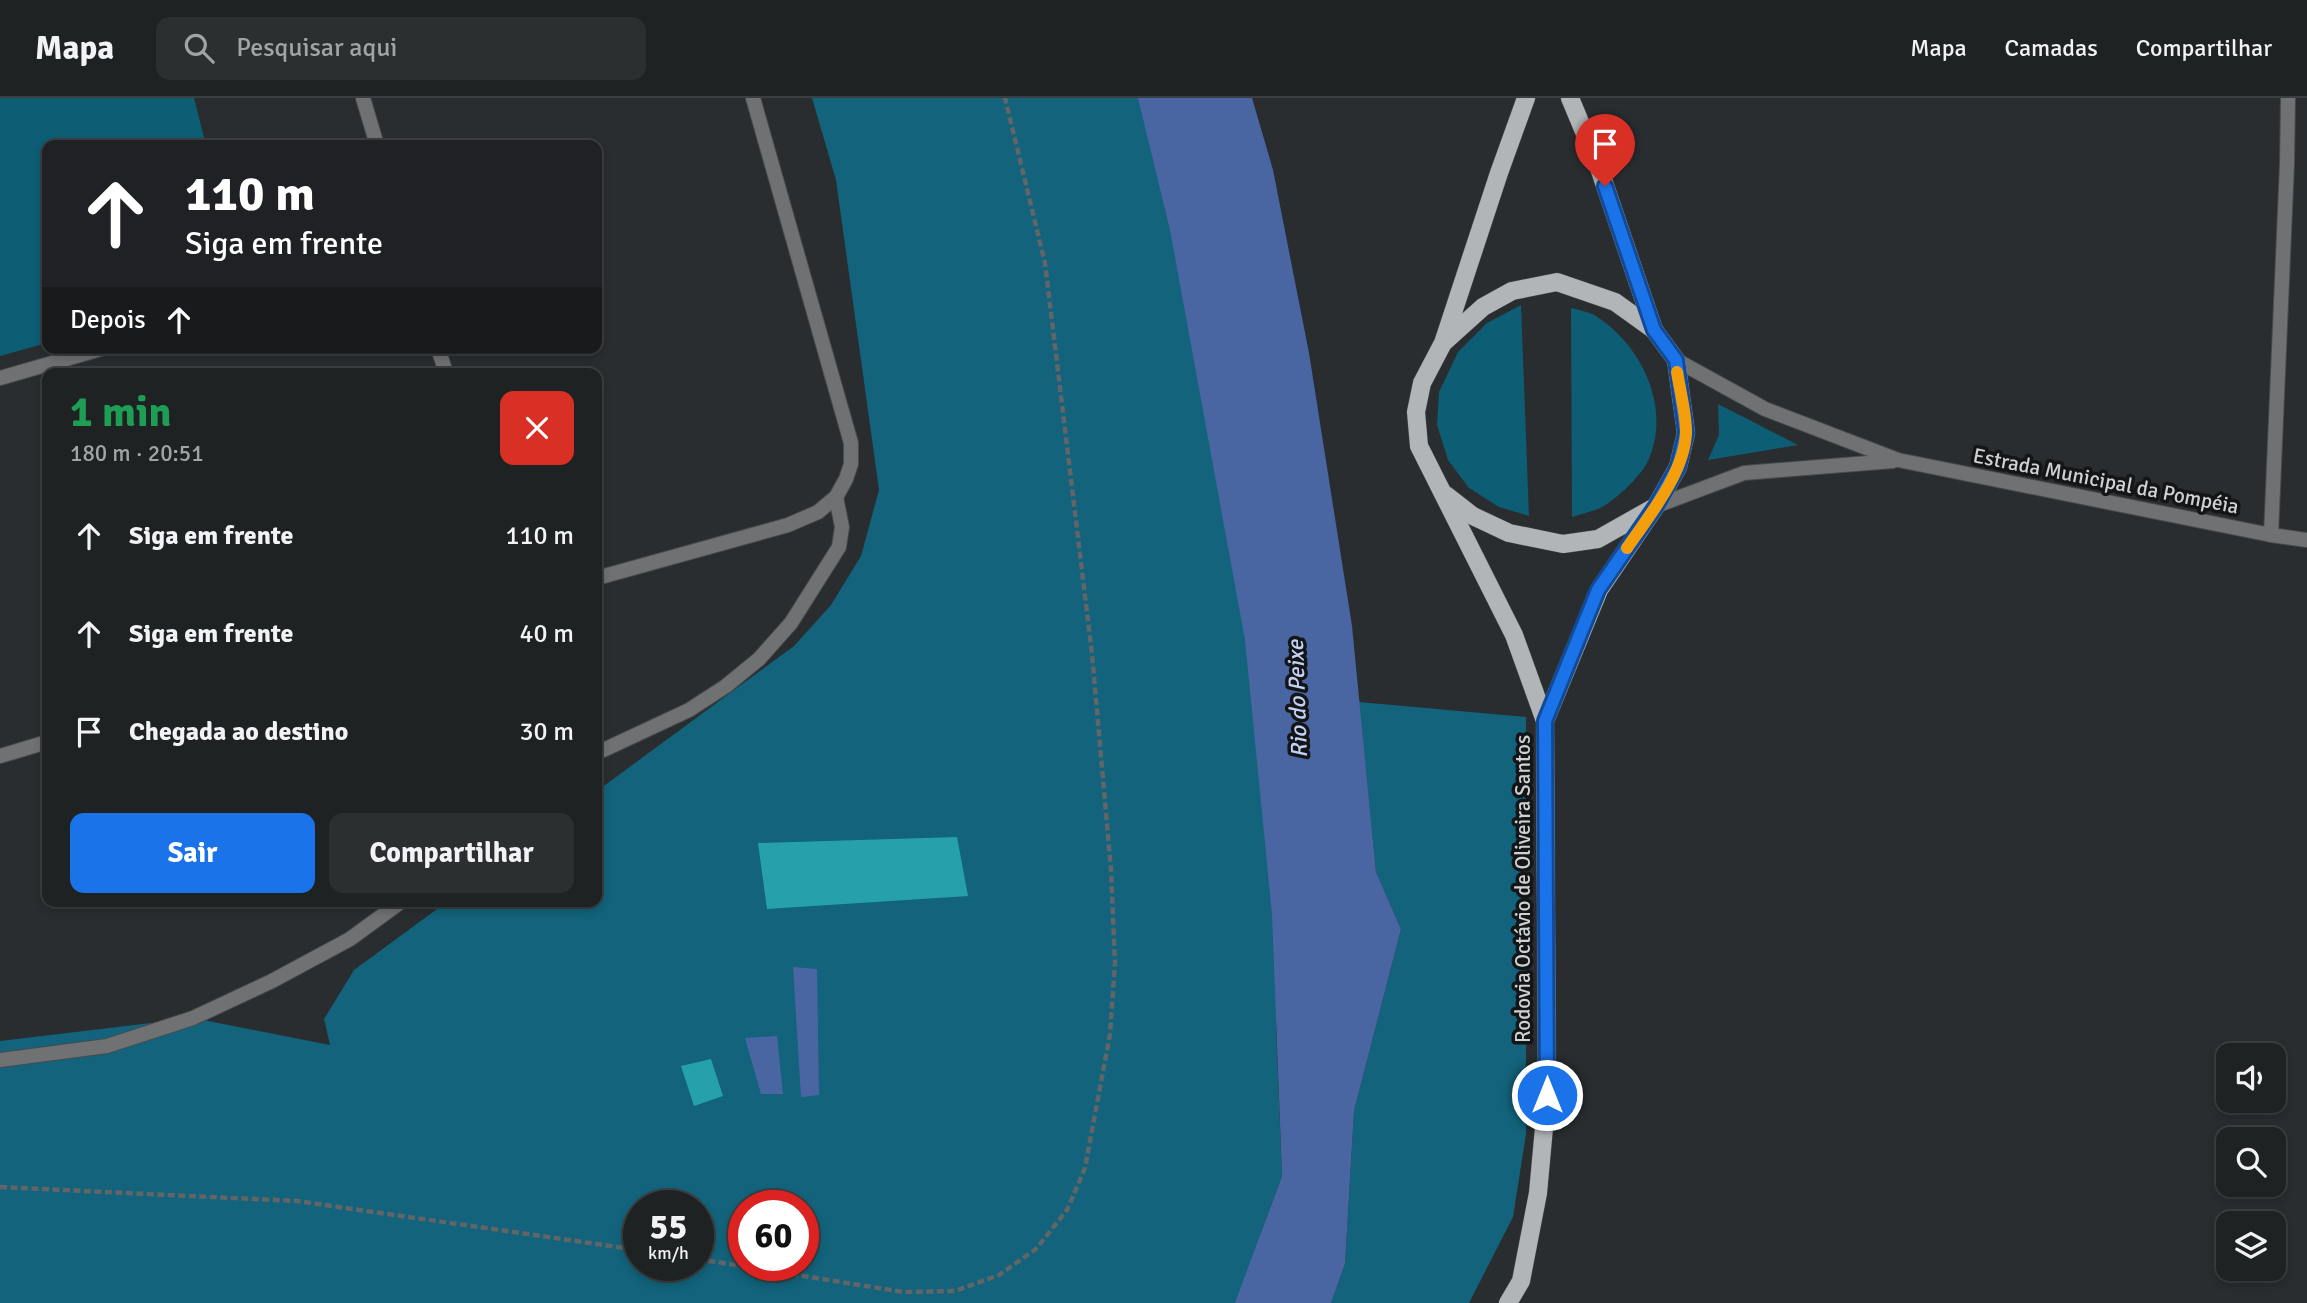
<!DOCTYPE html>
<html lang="pt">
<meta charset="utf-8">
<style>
body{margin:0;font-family:Signika,sans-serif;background:#2c2f30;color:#f1f3f6;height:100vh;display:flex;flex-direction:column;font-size:26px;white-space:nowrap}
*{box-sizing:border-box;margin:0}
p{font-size:23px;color:#a1a4a6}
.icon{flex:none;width:38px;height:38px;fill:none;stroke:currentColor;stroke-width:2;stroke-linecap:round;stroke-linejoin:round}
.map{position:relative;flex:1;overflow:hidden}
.side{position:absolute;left:42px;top:270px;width:560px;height:539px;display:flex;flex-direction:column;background:#1f2223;border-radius:14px;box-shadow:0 4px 10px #0003,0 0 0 2px #3c3f41}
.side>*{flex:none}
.banner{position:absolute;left:42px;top:42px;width:560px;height:214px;border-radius:14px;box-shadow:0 4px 10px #0003,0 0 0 2px #3c3f41;background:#202124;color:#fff;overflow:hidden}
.fabs{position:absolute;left:2216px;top:945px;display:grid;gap:14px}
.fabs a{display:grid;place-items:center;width:70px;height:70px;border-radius:14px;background:#1f2223;box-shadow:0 4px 10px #0003,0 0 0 2px #3c3f41;font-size:35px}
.speed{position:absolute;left:623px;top:1092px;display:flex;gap:14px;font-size:35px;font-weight:700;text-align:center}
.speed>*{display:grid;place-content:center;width:91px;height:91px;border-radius:50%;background:#1f2223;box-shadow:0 4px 10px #0003,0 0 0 2px #3c3f41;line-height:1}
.speed small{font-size:18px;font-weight:400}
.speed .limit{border:10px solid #d22;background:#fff;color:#111}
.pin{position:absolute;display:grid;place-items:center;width:60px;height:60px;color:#fff;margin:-72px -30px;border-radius:50% 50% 50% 0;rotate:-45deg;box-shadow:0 0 7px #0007}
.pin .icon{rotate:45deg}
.me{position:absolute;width:77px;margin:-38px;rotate:0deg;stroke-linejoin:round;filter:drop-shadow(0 0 5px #0008)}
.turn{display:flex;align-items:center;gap:24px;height:147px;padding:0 28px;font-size:32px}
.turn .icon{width:91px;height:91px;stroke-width:2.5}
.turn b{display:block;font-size:49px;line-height:60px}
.then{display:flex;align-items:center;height:66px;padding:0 28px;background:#0003;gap:14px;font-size:26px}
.round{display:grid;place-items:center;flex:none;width:74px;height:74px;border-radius:14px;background:#2c2f30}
.head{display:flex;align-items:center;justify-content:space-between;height:119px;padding:0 28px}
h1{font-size:42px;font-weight:700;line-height:52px;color:#1e9e55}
.button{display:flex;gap:14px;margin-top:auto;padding:14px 28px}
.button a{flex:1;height:80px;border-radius:14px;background:#1a73e8;color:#fff;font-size:28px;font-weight:700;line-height:80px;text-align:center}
.button a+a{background:#2c2f30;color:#f1f3f6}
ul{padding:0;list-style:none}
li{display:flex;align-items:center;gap:21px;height:98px;padding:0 28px}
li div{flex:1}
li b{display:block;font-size:26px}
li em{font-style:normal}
header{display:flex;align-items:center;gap:42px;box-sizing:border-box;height:98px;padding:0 35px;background:#1f2223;border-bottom:2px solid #3c3f41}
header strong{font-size:33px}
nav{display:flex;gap:38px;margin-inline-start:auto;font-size:24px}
.search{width:490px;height:63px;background:#2c2f30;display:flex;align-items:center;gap:18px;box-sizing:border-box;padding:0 24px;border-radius:14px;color:#a1a4a6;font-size:26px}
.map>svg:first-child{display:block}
</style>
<header>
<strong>Mapa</strong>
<div class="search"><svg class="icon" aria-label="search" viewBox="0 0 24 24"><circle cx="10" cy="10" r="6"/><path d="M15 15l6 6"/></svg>Pesquisar aqui</div>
<nav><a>Mapa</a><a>Camadas</a><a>Compartilhar</a></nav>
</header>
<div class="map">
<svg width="2307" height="1205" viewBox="0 0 2307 1205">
<rect width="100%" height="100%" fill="#292d2f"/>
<!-- green -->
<g fill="#0d5d75">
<polygon points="0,0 194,0 206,47 47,47 47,245 0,258"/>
<polygon points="1521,207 1529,418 1499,409 1469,390 1448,362 1437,327 1439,294 1458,254 1487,225"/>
<path d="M1571 210C1579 212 1589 214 1596 218 1642 248 1672 310 1648 363 1641 378 1614 404 1598 411 1590 414 1581 416 1572 419Z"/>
<polygon points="1718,306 1798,347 1708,362 1719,337"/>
</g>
<!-- forest -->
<g fill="#12637b" fill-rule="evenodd">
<path d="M812 0H1143L1269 558 1286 798 1276 928 1282 1078 1261 1135 1259 1160 1235 1205H0V943L193 920 330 947 324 921 354 872 448 803H597V693L794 548 831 507 861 458 879 392 836 82ZM639 1108H698V1167H639ZM744 1108H803V1167H744Z"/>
<polygon points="1359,604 1526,619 1526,1036 1513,1119 1469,1205 1331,1205 1345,1166 1354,1013 1401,831 1376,774"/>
</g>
<!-- water -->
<g fill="#4a66a2">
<polygon points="1138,0 1252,0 1273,72 1309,255 1352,528 1376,774 1401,831 1354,1013 1345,1166 1331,1205 1235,1205 1282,1078 1272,816 1245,542 1170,132"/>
<polygon points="793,869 817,871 819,997 801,999"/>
<polygon points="777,938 783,996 761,996 745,940"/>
</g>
<!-- building -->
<g fill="#26a1ab">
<polygon points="957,739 968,798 767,811 758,745"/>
<polygon points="711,961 723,998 694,1008 681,968"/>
</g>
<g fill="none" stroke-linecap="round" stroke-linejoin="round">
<!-- service casing -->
<g stroke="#474b4d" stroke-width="16">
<polyline id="service" points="2271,437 2287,66 2288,0"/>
</g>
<!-- minor casing -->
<g stroke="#474b4d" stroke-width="16">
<g id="minor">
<polyline points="363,0 377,47"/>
<polyline points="438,250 446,275"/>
<polyline points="1676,262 1765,311 1898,362 2271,437 2307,442"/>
<polyline points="0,280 104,250"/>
<polyline points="1656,408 1744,375 1893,363"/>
<polyline points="597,480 788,427 818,414 836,399 846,381 851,366 851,345 753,0"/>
<polyline points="597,655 689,612 726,588 759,561 791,525 839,449 842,429 836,399"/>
<polyline points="0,658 47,644"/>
<polyline points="0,962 107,948 193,920 272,883 350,841 402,803"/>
</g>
</g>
<!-- primary casing -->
<g stroke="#474b4d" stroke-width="19">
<g id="primary">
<polyline points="1570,0 1598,67 1654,232"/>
<polyline points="1444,242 1499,75 1526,0"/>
<polyline points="1446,397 1473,418 1509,435 1563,446 1598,441 1653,410"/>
<polyline points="1508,1205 1521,1183 1538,1095 1547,997 1545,623 1514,537 1419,348 1416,314 1422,285 1443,245 1483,209 1512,193 1557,184 1615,204 1654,232 1676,262 1686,335 1678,369 1656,408 1599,492 1545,623"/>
</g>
</g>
<!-- path -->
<g stroke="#626567" stroke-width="4.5" stroke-dasharray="7 3.5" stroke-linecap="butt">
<polyline points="0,1089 297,1103 639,1152"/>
<polyline points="698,1161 903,1194 955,1193 999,1177 1036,1151 1067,1112 1085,1070 1110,936 1115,865 1111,772 1092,556 1045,165 1005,0"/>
</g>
<!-- service -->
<use href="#service" stroke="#6f7172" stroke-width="14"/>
<!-- minor -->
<use href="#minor" stroke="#6f7172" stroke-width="14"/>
<!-- primary -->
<use href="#primary" stroke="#b1b5b8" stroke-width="18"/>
</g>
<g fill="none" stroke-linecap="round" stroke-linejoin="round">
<!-- route casing -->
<g stroke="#114b97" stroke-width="18">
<polyline id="route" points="1547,997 1545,623 1598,492 1656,408 1678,369 1686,335 1676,262 1654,232 1605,88"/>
</g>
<!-- route -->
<use href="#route" stroke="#1a73e8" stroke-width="12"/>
<!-- slow -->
<path stroke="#f59e0b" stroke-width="12" d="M1627 450C1649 418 1685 374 1686 334 1686 315 1680 293 1677 274"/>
</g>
<g text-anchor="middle" stroke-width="7" stroke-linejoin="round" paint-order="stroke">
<!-- street labels -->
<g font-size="21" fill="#cfd2d3" stroke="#131516">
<text transform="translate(2106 383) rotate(11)" y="7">Estrada Municipal da Pompéia</text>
<text transform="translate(1523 791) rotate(-90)" y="7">Rodovia Octávio de Oliveira Santos</text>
</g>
<!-- water labels -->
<g font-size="23" font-style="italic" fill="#c1d2f6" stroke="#131516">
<text transform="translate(1297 601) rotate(-92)" y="8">Rio do Peixe</text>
</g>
</g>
</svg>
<div class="fabs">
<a><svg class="icon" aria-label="sound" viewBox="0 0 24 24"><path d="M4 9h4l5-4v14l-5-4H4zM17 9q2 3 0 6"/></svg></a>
<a><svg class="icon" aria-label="search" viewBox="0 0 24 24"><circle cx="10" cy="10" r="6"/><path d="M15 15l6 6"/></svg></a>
<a><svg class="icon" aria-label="layers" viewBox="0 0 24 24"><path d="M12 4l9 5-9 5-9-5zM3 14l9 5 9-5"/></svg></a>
</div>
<div class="speed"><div>55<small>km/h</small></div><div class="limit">60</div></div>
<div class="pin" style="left:1605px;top:88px;background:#d93025"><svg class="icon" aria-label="arrive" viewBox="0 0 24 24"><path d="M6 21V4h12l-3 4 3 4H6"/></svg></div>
<svg class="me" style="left:1547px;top:997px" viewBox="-20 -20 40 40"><circle r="17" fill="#1a73e8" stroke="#fff" stroke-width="3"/><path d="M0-11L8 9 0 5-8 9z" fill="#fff"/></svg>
<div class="banner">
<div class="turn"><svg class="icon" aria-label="ahead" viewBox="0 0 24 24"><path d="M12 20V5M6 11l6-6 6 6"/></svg><div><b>110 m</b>Siga em frente</div></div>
<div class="then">Depois<svg class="icon" aria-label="ahead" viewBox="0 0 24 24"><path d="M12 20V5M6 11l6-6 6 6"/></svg></div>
</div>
<section class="side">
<div class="head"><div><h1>1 min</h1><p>180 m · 20:51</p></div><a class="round" style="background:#d93025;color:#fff"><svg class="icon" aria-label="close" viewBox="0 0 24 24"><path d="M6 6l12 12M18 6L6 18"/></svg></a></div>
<ul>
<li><svg class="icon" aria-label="ahead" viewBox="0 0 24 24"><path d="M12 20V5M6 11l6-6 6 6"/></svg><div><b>Siga em frente</b></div><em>110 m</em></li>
<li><svg class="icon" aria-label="ahead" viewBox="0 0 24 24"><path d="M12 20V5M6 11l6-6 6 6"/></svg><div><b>Siga em frente</b></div><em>40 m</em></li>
<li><svg class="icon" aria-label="arrive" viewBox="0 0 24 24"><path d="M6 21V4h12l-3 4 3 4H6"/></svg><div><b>Chegada ao destino</b></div><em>30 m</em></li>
</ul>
<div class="button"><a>Sair</a><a>Compartilhar</a></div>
</section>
</div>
